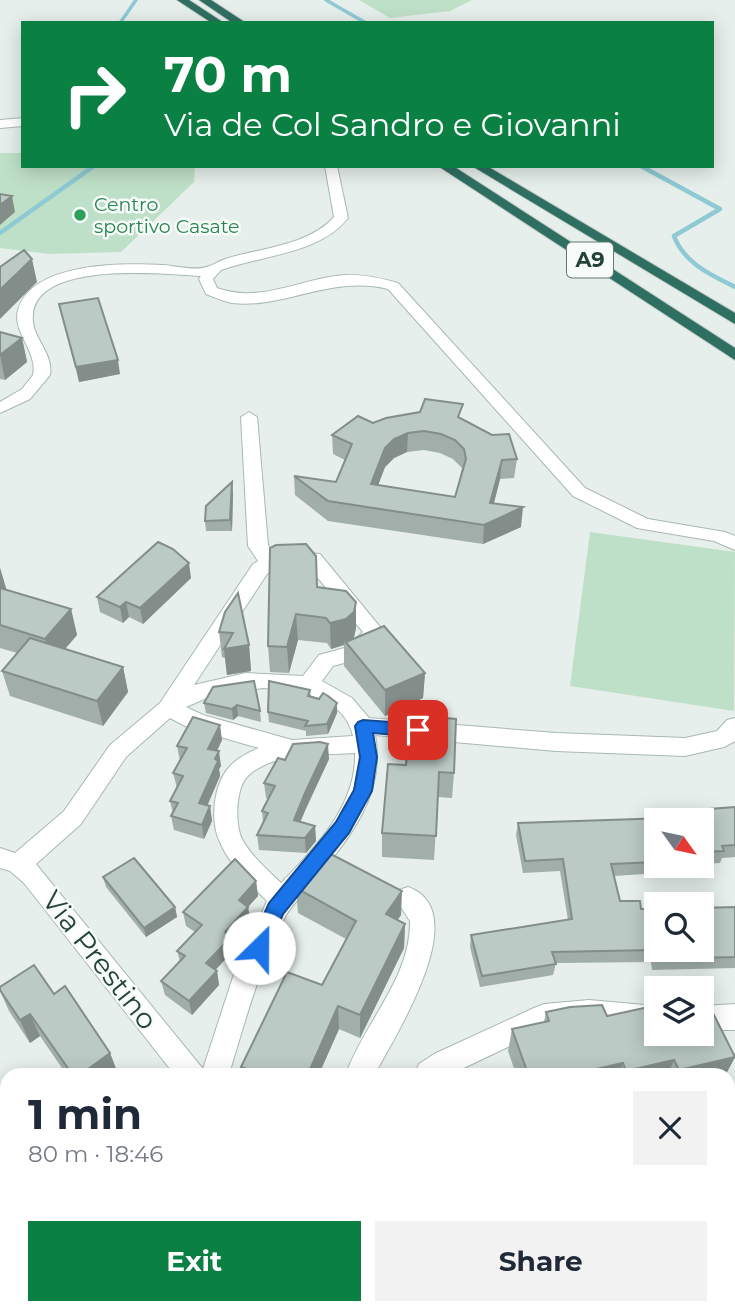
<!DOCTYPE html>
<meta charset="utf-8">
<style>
body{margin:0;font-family:Montserrat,sans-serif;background:#f2f2f3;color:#1f2937;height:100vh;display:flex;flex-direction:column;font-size:26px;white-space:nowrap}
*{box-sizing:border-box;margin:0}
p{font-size:23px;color:#747a83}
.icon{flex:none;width:38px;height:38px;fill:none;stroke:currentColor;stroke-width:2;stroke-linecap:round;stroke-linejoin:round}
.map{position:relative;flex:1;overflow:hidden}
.side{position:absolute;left:0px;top:1068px;width:735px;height:247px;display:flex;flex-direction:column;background:#fff;border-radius:21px 21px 0 0;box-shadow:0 4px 18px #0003}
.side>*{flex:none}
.banner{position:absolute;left:21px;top:21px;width:693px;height:147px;border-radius:0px;box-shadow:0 4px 18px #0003;background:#0b8043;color:#fff;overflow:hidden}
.needle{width:46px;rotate:123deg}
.tools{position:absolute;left:644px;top:808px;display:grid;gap:14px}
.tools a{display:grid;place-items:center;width:70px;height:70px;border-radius:0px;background:#fff;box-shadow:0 4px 18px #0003;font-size:35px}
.pin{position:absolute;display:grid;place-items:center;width:60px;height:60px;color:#fff;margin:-30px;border-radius:14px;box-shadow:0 4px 10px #0006}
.me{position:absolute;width:77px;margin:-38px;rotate:23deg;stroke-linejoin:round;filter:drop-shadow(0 0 5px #0008)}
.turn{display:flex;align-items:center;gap:24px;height:147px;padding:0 28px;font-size:32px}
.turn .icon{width:91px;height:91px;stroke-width:2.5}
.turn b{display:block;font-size:49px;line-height:60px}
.round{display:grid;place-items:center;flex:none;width:74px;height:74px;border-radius:0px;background:#f2f2f3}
.head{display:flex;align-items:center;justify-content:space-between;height:119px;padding:0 28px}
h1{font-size:42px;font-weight:700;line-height:52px}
.cta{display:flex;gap:14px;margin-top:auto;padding:14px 28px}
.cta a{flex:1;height:80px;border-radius:0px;background:#0b8043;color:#fff;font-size:28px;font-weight:700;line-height:80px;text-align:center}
.cta a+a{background:#f2f2f3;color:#1f2937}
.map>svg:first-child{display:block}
</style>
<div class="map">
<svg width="735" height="1313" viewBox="0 0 735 1313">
<rect width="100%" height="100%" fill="#e6efeb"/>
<!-- green -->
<g fill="#bfe0c8">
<polygon points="359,0 472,0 450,11 390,18"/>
<polygon points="0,153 23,153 23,166 195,166 194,182 121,252 50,254 0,248"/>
<polygon points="590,532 735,552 734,711 570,686"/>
</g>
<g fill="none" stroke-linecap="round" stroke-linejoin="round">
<!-- stream-far1 -->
<g stroke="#8ec9d4" stroke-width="3.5">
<polyline points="326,0 366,23"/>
<polyline points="120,23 136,0"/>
</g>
<!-- stream -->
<g stroke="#8ec9d4" stroke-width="4.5">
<path d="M641 166 720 209 674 236C684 263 711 275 735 287"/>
<polyline points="0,233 94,166"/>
</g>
<!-- minor casing -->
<g stroke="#a8b8b2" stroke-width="2">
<g id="minor">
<polygon points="23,118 23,126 0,128 0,120"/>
<path d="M325 166H337L348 218C320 254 262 255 221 270L213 279 217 288C261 304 301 278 345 275 363 274 380 278 398 283L585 488 648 519 725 532 735 536V550L714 541 637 528 573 496 388 289C329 275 286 309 232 303 223 301 214 297 206 294L199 279 201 276C165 274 38 260 33 314 30 337 54 352 50 375L30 399 0 413V402L22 389 33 375C38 351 12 333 18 310 32 261 125 263 163 265 176 266 195 271 206 267 212 266 219 261 225 259 260 248 308 246 334 217Z"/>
<path d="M249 412 257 417 268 545 272 552 279 550 320 554 385 633 362 658 333 666 322 681 352 698 369 718 556 733 685 738 717 731 727 720 735 718V741L724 747 685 756 556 751 375 735C387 796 346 842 310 886 301 897 290 906 284 919 259 968 245 1022 229 1074H174L24 883 10 871 0 868V848L15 853 64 811 110 745 160 703 253 564 258 561 248 546 241 417ZM283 563 307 565 363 632 348 647 319 655 303 676 246 673 194 685 267 574ZM263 688C298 690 344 696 353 736L292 740 203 715 186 707 216 694ZM170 718 189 728 259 748C249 752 239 757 231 765 214 782 209 820 220 842 230 866 249 883 267 901L235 971 203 1069 36 864 81 824 126 757ZM355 753C357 805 315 848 281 883 268 870 251 856 242 839 235 824 236 795 244 781 250 771 265 764 275 761 300 753 329 755 355 753Z"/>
<path d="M408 887C476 911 394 1037 375 1074H346C364 1023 411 978 410 921L395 898 399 890Z"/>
<polygon points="589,1000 656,1006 656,1030 589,1024 546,1029 451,1074 415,1074 419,1064 434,1054 534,1008 544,1004"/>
<polygon points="735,1004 735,1030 702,1030 702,1006"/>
<polygon points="64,1307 100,1307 98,1313 62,1313"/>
<polygon points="350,1307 408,1307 409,1313 352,1313"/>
</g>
</g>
<!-- highway casing -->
<g stroke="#c2cac8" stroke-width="2">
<g id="highway">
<polygon points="177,0 189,0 221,21 212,23"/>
<polygon points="199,0 211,0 246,23 233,23"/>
<polygon points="438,166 453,166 735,348 735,360"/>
<polygon points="472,166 487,166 735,313 735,324"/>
</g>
</g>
<!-- minor -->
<use href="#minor" fill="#fff" fill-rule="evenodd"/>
<!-- highway -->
<use href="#highway" fill="#2f6f62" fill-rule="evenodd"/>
</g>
<!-- wall -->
<g fill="#a1aea9" fill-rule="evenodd">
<polygon points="59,304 120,374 79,382"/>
<polygon points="0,332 22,338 27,362 5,380 0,379"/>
<path d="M462 419 517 459 514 478 500 479 494 503 521 527 483 544 328 521 295 495 294 476 336 482 345 460 333 454 332 435 373 423ZM424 450 440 453 453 459 462 468 455 497 378 485 385 467 394 458 407 452Z"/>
<polygon points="233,493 232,531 206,531 205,521"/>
<polygon points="0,568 6,589 71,609 77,635 65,649 123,667 128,692 103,726 10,696 2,671 17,653 0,648"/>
<polygon points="191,578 143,624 129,617 123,623 100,612 97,597"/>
<polygon points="317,588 356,602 356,628 354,637 352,639 425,673 423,698 385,716 344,666 344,645 331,649 327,643 298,640 289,673 270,672 268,646"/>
<polygon points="225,612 249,645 251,671 227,675 225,658 222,657 219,632"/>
<polygon points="213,687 260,711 261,722 238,716 233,720 206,713 204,703"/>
<polygon points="310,690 311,697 337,703 337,713 328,734 306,736 306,731 269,722 268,712"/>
<polygon points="222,740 217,751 221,766 219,769 220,776 207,805 210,806 212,821 204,839 174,830 171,816 173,813 170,801 177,788 173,773 180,761 177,746"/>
<polygon points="329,759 300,822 315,826 316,841 306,853 259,850 257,835 263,822 262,811 268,799 266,798 264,783 285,760"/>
<polygon points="388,764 454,773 452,798 438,797 434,860 382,857 382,833"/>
<polygon points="735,807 735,857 722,858 720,863 702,864 702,821 656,821 656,866 692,866 691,871 614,876 620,901 641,909 735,907 735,968 652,970 651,962 556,963 553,975 480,987 470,947 471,935 568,920 560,871 523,873 516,835 518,823 668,818 708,814 710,809"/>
<polygon points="103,877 175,907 177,917 146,937 106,887"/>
<polygon points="256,881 258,896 248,906 250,921 232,942 233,951 215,970 217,971 219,985 192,1015 165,995 161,981 180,961 177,951 195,932 186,926 183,912"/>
<polygon points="296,888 401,915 397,920 405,924 404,948 360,1038 339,1029 319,1074 242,1074 241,1067 322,985 346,939 298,913"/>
<polygon points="0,987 54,994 110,1053 118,1074 66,1074 40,1036 30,1043 9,1011 0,991"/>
<polygon points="546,1012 607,1016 656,1034 735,1057 726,1074 516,1074 508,1051 512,1029 544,1022"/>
<polygon points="735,1206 735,1306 704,1313 576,1313 574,1307 728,1307 728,1207"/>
</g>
<!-- shaded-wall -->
<g fill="#838d89">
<polygon points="12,196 15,212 0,225 0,205"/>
<polygon points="32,259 37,282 0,319 0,290"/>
<polygon points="22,338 27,362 5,380 0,355"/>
<polygon points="118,360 120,374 79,382 76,367"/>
<polygon points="408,433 407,452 394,458 385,467 371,504 371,484 385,448 394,439"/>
<polygon points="502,460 500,479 489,522 490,503"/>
<polygon points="232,482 233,493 232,531 230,520"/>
<polygon points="523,507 521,527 483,544 484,525"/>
<polygon points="189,563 191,578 143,624 140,608"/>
<polygon points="0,568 6,588 6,613 0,594"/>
<polygon points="126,602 129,617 123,623 120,607"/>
<polygon points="356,602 356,628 354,637 347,645 344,640 344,645 331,649 330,623"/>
<polygon points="71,609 77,635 52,664 45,639"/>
<polygon points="296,614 298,640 289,673 287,647"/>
<polygon points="249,645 251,671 227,675 224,649"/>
<polygon points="123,667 128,692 103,726 97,701"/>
<polygon points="425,673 423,698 385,716 385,690"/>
<polygon points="337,703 337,713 328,734 327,724"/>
<polygon points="237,705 238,716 233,720 232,709"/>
<polygon points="220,725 222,740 210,764 208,749"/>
<polygon points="328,744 329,759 306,808 295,835 294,820 305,793"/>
<polygon points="219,751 221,766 219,769 220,776 202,818 199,803 215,759"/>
<polygon points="210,806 212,821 204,839 202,825"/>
<polygon points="315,826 316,841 306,853 305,838"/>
<polygon points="256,881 258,896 241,915 239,900"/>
<polygon points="402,891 401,915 385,938 386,914"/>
<polygon points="175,907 177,917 146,937 144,928"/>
<polygon points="248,907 250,921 232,942 233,951 209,977 206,963 225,932"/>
<polygon points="405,924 404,948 360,1038 360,1015"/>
<polygon points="217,971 219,985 192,1015 189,1001"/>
<polygon points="338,1006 339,1029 319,1074 308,1074"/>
<polygon points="30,1014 40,1036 30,1043 20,1020"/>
<polygon points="110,1053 118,1074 91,1074 88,1069"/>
<polygon points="735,1057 726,1074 678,1074 679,1070"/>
<polygon points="674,1060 668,1074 625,1074 626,1071"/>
<polygon points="623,1063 619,1074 574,1074"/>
<polygon points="0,1180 7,1192 7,1204 0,1209"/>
<polygon points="7,1227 7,1255 4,1257 0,1252 0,1232"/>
<polygon points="7,1282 7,1307 10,1307 3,1313 0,1313 0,1288"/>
<polygon points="254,1307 270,1307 265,1313 249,1313"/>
<polygon points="470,1307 488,1307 469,1313"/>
</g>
<!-- building -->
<g fill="#bbcac4" stroke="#838d89" stroke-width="2" fill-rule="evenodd">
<polygon points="0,194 12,196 0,205"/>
<polygon points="24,250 32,259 0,290 0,267"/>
<polygon points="98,298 118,360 76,367 59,304"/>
<polygon points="0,332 22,338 0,355"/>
<path d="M425 399 463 404 458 417 492 435 509 434 517 459 502 460 490 503 523 507 484 525 328 501 294 476 336 482 352 444 332 435 358 416 373 423 386 418 420 412ZM424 431 441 434 455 440 464 449 466 459 455 497 371 484 385 448 394 439 408 433Z"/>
<polygon points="232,482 230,520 205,521 206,506"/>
<polygon points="158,542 173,549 189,563 140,608 126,602 120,607 97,597"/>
<polygon points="306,544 316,556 317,587 346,591 356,602 354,612 346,619 330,623 326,618 296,614 287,647 268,646 270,548 276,545"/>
<polygon points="0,588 71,609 45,639 0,625"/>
<polygon points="238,593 249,645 224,649 233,633 219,632 225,612"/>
<polygon points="384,626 425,673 385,690 344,640 347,639 346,642"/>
<polygon points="30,638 123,667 97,701 2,671"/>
<polygon points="254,681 260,711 237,705 232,709 204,703 213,687"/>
<polygon points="269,681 310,690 308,696 319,699 323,693 328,696 337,703 327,724 305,726 308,721 268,712"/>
<polygon points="409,715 456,719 454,773 439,772 436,836 382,833 388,764 406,765"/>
<polygon points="193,717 220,725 208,749 219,751 215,759 218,761 199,803 210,806 202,825 171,816 178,803 170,801 183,776 173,773 187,748 177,746"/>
<polygon points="320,742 328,744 305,793 294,820 315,826 305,838 257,835 268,813 262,811 275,786 264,783 278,758 285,760 293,744"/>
<polygon points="735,807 735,845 722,846 724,851 702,852 702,821 656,821 656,862 611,864 620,901 640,901 641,909 656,909 656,950 702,950 702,908 735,907 735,957 656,959 654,950 552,952 556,964 482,976 471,935 572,919 563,859 525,861 518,823 668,818 712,814 710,809"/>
<polygon points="325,851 402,891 386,914 405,924 360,1015 338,1006 308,1074 261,1074 241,1067 287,972 322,985 356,921 296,888"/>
<polygon points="134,858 175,907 144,928 103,877"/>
<polygon points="235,859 256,881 239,900 248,907 225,932 231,937 206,963 217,971 189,1001 161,981 185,956 177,951 202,925 183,912"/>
<polygon points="34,965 54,994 65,986 110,1053 88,1069 93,1074 72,1074 30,1014 20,1020 0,990 0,987"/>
<polygon points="602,1005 607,1016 644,1008 656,1009 656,1034 702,1034 702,1006 709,1005 735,1057 679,1070 674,1060 626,1071 623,1063 574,1074 528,1074 512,1029 549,1021 546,1012 570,1007"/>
<polygon points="474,1070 475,1074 455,1074"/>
<polygon points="735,1206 735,1291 728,1293 728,1207"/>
<polygon points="0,1211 7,1221 7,1227 0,1232"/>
<polygon points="0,1252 7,1263 7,1282 0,1288"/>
<polygon points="172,1307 254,1307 249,1313 167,1313"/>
<polygon points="586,1307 702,1307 704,1313 588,1313"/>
</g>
<!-- route -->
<polygon fill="#1a73e8" stroke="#114b97" stroke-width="2" points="363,720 418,724 424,726 427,730 424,735 418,737 373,733 377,757 372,791 349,833 283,914 266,954 259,957 252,954 249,948 269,903 336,822 354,790 360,757 355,726 358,722"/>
<!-- markers -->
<circle fill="#2e9e5b" stroke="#f7fbf9" stroke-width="2.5" cx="80" cy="215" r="7"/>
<g text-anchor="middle" stroke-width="5" stroke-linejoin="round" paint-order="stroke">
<!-- far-leisure labels -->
<g font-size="19" fill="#27864d" stroke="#f7fbf9" text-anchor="start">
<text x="94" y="211">Centro<tspan x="94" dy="22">sportivo Casate</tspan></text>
</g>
<!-- shield labels -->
<rect fill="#f7fbf9" stroke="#637a73" stroke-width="2" x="567" y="242.5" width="46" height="35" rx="5"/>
<g font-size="21" font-weight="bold" fill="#24423a">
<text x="590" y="267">A9</text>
</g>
<!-- near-street labels -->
<g font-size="28" fill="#24423a" stroke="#f7fbf9">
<text transform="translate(100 960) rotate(52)" y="10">Via Prestino</text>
</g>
</g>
</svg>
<div class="tools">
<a><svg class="needle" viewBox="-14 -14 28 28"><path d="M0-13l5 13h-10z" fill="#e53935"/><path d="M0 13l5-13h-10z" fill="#747a83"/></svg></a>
<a><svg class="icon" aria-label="search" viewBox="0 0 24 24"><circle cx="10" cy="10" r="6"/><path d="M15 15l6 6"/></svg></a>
<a><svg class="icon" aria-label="layers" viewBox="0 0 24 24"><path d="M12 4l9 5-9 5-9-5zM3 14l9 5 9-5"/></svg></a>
</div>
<div class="pin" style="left:418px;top:730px;background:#d93025"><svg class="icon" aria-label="arrive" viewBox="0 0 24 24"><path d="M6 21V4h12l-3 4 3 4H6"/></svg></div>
<svg class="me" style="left:259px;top:948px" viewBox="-20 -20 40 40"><circle r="19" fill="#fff"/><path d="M0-13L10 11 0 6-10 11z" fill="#1a73e8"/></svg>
<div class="banner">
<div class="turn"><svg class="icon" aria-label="right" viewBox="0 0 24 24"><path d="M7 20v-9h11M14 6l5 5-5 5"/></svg><div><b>70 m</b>Via de Col Sandro e Giovanni</div></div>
</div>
<section class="side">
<div class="head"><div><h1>1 min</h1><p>80 m · 18:46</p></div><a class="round"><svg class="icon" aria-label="close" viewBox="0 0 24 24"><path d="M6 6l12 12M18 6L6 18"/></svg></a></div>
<div class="cta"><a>Exit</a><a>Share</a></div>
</section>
</div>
